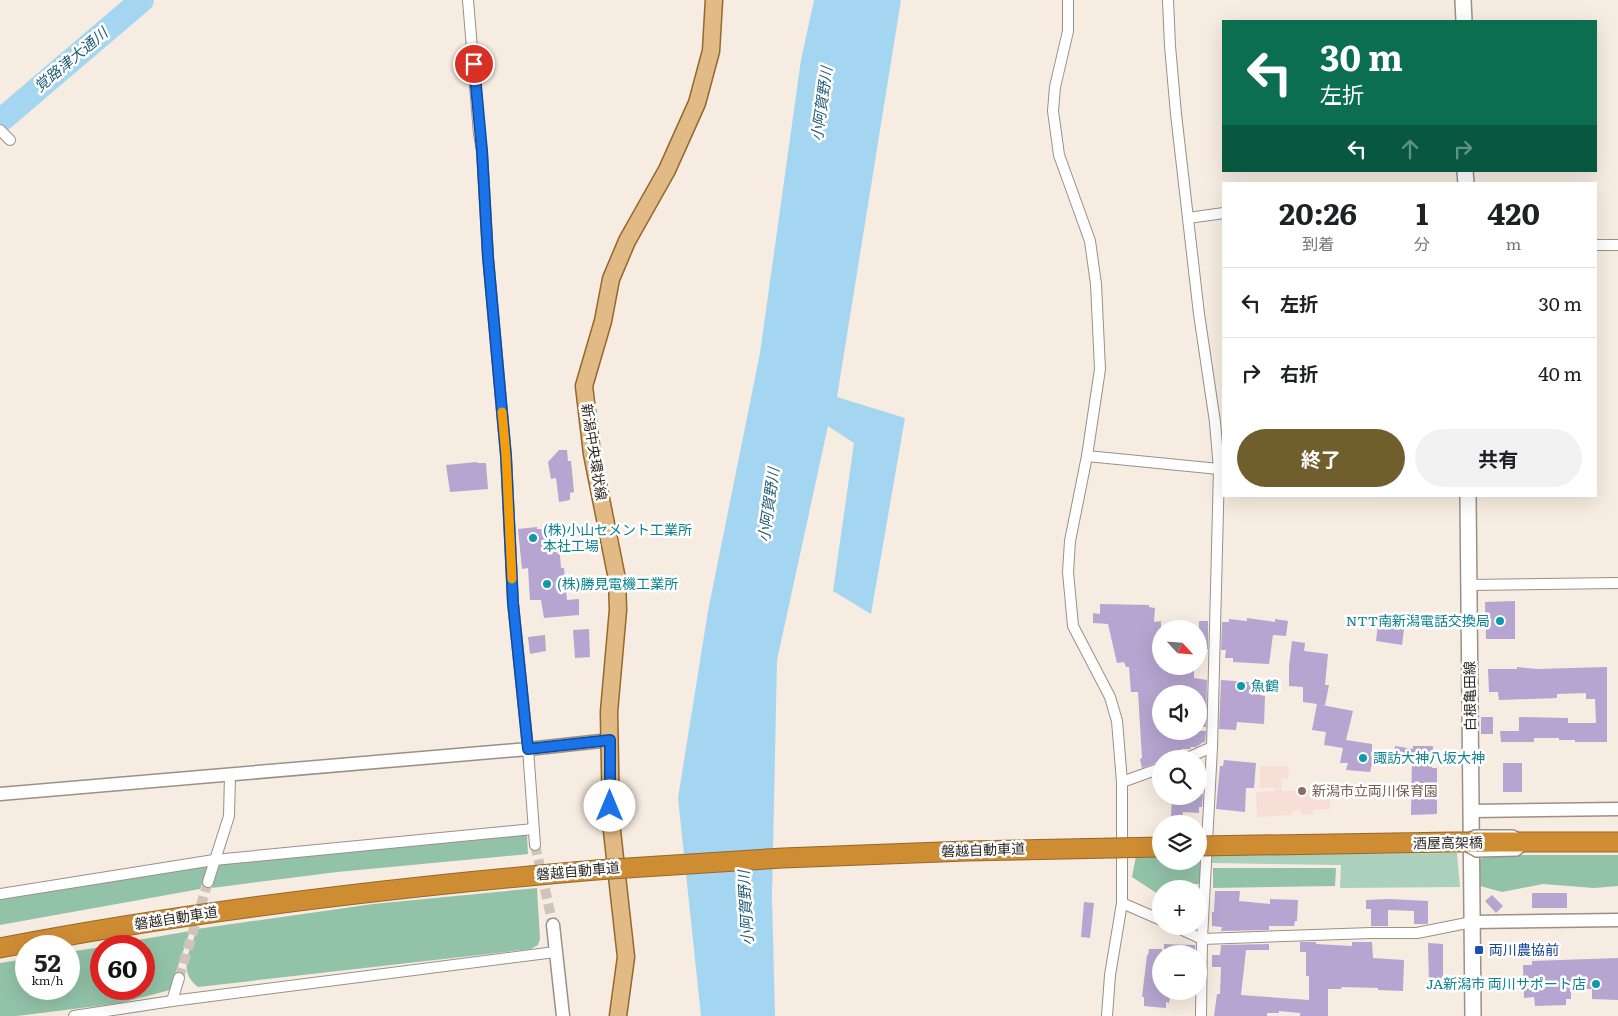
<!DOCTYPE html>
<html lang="ja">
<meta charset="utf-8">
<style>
body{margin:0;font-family:Literata,"Noto Sans JP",serif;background:#f2f2f2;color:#202124;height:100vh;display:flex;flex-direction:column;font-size:19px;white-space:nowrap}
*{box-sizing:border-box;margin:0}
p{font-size:16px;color:#757577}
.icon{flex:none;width:28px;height:28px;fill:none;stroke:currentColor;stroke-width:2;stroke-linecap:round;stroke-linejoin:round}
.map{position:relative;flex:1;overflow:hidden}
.drawer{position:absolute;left:1222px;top:182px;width:375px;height:315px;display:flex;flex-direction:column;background:#fff;border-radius:0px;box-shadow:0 5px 20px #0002}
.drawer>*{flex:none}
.top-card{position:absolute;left:1222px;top:20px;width:375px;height:152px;border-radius:0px;box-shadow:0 5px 20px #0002;background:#0b6e4f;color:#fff;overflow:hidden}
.needle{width:32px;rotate:116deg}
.tools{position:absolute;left:1152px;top:620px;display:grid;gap:10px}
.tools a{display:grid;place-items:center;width:55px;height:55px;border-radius:50%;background:#fff;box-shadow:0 5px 20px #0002;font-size:25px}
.speed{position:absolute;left:15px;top:935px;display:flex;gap:10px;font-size:25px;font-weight:700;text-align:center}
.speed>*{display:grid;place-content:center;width:65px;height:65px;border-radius:50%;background:#fff;box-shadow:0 5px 20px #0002;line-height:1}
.speed small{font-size:12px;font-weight:400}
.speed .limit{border:8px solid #d22;background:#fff;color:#111}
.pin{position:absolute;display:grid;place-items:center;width:42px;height:42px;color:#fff;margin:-21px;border:2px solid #fff;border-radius:50%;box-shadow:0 1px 5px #0007}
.me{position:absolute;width:55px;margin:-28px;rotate:0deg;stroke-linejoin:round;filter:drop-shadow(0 0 4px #0008)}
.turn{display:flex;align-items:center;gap:18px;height:105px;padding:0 15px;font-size:22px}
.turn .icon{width:65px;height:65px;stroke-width:2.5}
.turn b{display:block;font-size:35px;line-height:42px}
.lanes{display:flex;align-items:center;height:48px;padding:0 15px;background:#0003;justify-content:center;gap:25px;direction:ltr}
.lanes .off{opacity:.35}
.eta{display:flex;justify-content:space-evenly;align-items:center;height:85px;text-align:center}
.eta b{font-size:30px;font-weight:700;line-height:35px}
.primary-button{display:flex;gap:10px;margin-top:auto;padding:10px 15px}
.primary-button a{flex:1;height:58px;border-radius:30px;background:#705f2d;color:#fff;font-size:20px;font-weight:700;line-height:58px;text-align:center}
.primary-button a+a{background:#f2f2f2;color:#202124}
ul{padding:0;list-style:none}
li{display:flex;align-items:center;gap:15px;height:70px;padding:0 15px;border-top:1px solid #e0e0e0}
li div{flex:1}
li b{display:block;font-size:19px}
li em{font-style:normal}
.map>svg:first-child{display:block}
</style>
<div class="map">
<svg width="1618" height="1016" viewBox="0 0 1618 1016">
<rect width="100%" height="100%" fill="#f7ece1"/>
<!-- education -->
<polygon fill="#f7ded6" points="1260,766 1289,766 1288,779 1281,779 1282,791 1330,789 1330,809 1313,810 1313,814 1302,815 1301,810 1292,811 1292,815 1257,817 1256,792 1275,791 1274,788 1260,788"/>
<!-- green -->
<polygon fill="#abd0bb" points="1457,853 1460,887 1340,888 1341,865 1212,863 1212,855"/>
<!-- forest -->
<g fill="#92c3a8">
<polygon points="527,835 528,854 337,872 212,888 219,862 462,838"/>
<polygon points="1492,855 1618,855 1618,886 1594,888 1543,884 1502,892 1480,886 1480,859"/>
<polygon points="1136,856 1161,857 1161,861 1199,861 1199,858 1202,858 1201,884 1172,884 1172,889 1161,889 1161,896 1132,877"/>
<polygon points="210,864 200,889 0,925 0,900"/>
<polygon points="1213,868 1336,868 1335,886 1213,888"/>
<path d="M537 888 540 939 538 945 531 949 198 987C177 971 190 951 197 929L373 904Z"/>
<polygon points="190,931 170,990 121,1003 17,1016 0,1016 0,963 26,959 26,989 69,989 69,952 101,947 101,989 144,989 144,946 103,946"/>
</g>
<!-- water -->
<polygon fill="#a5d6f1" points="814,0 901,0 837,397 905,418 871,614 833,591 854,443 828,426 777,660 772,897 775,1016 701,1016 678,798 708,611 760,353 801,60"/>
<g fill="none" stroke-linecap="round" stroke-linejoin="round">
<!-- river -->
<polyline stroke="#a5d6f1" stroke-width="24" points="0,121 142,0"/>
</g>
<!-- building -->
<g fill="#b5a5d0">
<polygon points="559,450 567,450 568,461 571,461 574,492 570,493 570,500 559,502 556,478 551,479 548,462"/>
<polygon points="477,462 477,463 486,463 488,489 450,492 446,465"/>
<polygon points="537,527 537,529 544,529 544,532 553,544 559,543 561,568 564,568 567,600 579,599 579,615 544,618 541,600 530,600 528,568 522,569 518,529"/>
<polygon points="1515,601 1515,639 1486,639 1485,602"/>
<polygon points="1100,604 1149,605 1149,607 1155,608 1154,622 1161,621 1161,666 1194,666 1194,678 1207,680 1206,727 1199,727 1199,694 1161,694 1161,731 1206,731 1205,742 1201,743 1201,744 1196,747 1191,747 1190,749 1181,749 1181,754 1174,759 1161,759 1161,761 1142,768 1140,759 1142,758 1138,692 1131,692 1129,667 1126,667 1124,662 1117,663 1108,624 1093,623 1093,613 1100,614"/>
<polygon points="1247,618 1275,622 1275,619 1288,621 1286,636 1273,635 1269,664 1233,662 1233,658 1225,658 1226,650 1221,650 1222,622 1229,622 1229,619 1247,621"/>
<polygon points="1199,621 1208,621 1208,649 1199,648"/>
<polygon points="1378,624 1404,629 1402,645 1376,641"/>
<polygon points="589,629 590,657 575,658 573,630"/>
<polygon points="545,635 546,651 530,654 528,637"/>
<polygon points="1292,641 1305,643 1304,651 1328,654 1325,685 1329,685 1325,705 1322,705 1353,711 1346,740 1372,744 1372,751 1386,753 1384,765 1372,764 1370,772 1346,770 1348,763 1340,763 1343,748 1324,745 1326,732 1312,730 1317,704 1303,702 1303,687 1289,686 1289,666"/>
<polygon points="1517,667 1537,669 1607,667 1607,742 1575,742 1575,740 1559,740 1559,738 1534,738 1534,742 1501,742 1500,731 1519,731 1519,717 1568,718 1568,723 1596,723 1595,699 1586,699 1586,693 1557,694 1557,698 1499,700 1498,692 1489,692 1488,669 1517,669"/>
<polygon points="1221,680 1261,683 1260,695 1265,696 1264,724 1237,722 1236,730 1219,729"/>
<rect x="1481" y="717" width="12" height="17"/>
<polygon points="1395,746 1413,749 1413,746 1433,746 1432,768 1437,768 1437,814 1411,815 1412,759 1394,757"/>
<polygon points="1224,760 1256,763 1254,788 1246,788 1245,812 1216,809 1220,766 1223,766"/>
<rect x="1503" y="763" width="19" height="29"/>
<polygon points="1199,794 1203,794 1202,807 1199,807 1199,813 1183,812 1182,819 1171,818 1172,796 1199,796"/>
<polygon points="1215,891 1240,891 1239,901 1270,904 1270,899 1298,900 1297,921 1295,921 1294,926 1269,926 1269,930 1221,931 1222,927 1212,926 1212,912 1214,912"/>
<rect x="1532" y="893" width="35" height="15"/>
<polygon points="1492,895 1503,906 1496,913 1485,901"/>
<polygon points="1390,899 1428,901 1428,924 1414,924 1414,911 1388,910 1388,926 1371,926 1371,909 1366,909 1366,900"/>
<polygon points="1084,902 1094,903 1090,938 1081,937"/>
<polygon points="1300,942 1316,942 1316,944 1352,946 1352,942 1372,942 1373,958 1404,960 1403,991 1378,990 1378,988 1342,987 1341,989 1328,989 1328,1016 1300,1016 1300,1013 1279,1011 1279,1013 1267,1013 1267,1016 1214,1016 1217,994 1220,994 1221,967 1212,967 1212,955 1220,955 1221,945 1269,944 1269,950 1246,950 1241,995 1309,1000 1309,976 1306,976 1306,952 1300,952"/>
<polygon points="1428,943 1443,944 1443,986 1429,986"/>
<polygon points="1164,944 1195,945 1195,954 1164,954"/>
<polygon points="1149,949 1162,949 1160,980 1161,980 1161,991 1171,992 1169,1003 1166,1002 1166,1008 1144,1006 1144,997 1142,997 1147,955 1148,955"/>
<polygon points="1618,958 1618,1000 1592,999 1592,989 1571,989 1571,999 1566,999 1566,1005 1535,1006 1534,997 1524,998 1523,965 1532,965 1532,961"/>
</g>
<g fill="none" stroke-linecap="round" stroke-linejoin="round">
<!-- minor-tunnel -->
<g stroke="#cec4bb" stroke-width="10" stroke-dasharray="10 5" stroke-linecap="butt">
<polyline points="535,845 553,925"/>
<polyline points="179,978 208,882"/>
</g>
<!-- minor casing -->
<g stroke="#9b9086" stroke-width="12">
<g id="minor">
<polyline points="468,0 479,134 482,151 488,257 506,456 513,603 528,749 535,845"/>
<polyline points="1068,0 1068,31 1055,87 1053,111 1059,155 1090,241 1096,284 1100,369 1087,456 1070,541 1068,572 1073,626 1110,697 1117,721 1122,782 1122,903 1110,975 1107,1016"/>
<polyline points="1168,0 1170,46 1176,114 1199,314 1215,422 1219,469 1212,747 1202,939 1201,1016"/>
<polyline points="0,130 10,140"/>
<polyline points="1188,218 1224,213"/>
<polyline points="1596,245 1618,245"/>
<polyline points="1087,456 1219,469"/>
<polyline points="1468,585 1618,583"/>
<polyline points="1185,759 1212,747"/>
<polyline points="1122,782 1161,768"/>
<polyline points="208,882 229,816 230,775"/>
<polyline points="0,894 214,860 533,829"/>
<polyline points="1122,903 1161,920"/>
<polyline points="1174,926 1202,939 1371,933 1417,933 1472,922"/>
<polyline points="172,1001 179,978"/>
<polyline points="74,1016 172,1001 555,952"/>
</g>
</g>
<!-- tertiary casing -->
<g stroke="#9b9086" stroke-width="15">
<g id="tertiary">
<polyline points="0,794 528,749 610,740"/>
<polyline points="1472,811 1618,809"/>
<polyline points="1472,922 1618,920"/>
<polyline points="553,925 563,1016"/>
</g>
</g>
<!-- secondary casing -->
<g stroke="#9b9086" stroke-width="18">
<g id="secondary">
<polyline points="1463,0 1464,21"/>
<polyline points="1465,171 1466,184"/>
<polyline points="1468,496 1473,1016"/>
</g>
</g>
<!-- primary casing -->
<g stroke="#95682d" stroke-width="19">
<polyline id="primary" points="618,1016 626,957 611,822 609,712 618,610 617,579 592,454 584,386 603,321 611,279 627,241 667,170 697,103 711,51 714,0"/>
</g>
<!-- motorway casing -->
<g stroke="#95682d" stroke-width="21">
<path id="motorway" d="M0 948C197 910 396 887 596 870"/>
</g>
<!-- minor -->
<use href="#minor" stroke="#fff" stroke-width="10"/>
<!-- tertiary -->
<use href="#tertiary" stroke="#fff" stroke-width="12"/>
<!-- secondary -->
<use href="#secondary" stroke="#fff" stroke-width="15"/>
<!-- primary -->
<use href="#primary" stroke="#e2ba85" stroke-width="16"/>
<!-- motorway -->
<use href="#motorway" stroke="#ce8c33" stroke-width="19"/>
<!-- service-bridge casing -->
<g stroke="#9b9086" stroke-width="8" stroke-linecap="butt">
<polygon id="service-bridge" points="1475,833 1513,833 1531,842 1517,853 1476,854 1455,842"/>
</g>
<!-- motorway-bridge casing -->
<g stroke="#95682d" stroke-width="21" stroke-linecap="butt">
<g id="motorway-bridge">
<polyline points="1199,846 1455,842 1618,842"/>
<polyline points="596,870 783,858 967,851 1161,847"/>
</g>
</g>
<!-- service-bridge -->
<use href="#service-bridge" stroke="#fff" stroke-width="5"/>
<!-- motorway-bridge -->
<use href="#motorway-bridge" stroke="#ce8c33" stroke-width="19"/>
</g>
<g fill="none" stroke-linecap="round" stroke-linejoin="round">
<!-- route casing -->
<g stroke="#114b97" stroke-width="12">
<polyline id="route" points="474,64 482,151 488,257 506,456 513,603 528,749 610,740 610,806"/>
</g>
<!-- route -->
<use href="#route" stroke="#1a73e8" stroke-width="9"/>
<!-- slow -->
<polyline stroke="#f59e0b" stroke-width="9" points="502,412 506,456 512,579"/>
</g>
<!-- markers -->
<g fill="#0f9aa8" stroke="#fff" stroke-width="2">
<circle cx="533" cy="538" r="5"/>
<circle cx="547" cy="584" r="5"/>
<circle cx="1500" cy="621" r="5"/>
<circle cx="1241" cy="686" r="5"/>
<circle cx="1363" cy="758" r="5"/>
<circle cx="1596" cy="984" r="5"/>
</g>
<circle fill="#8d6e63" stroke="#fff" stroke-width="2" cx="1302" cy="791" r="5"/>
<rect fill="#1a4fb4" stroke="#fff" stroke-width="2" x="1474" y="945" width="10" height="10" rx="2.5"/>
<g text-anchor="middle" stroke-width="5" stroke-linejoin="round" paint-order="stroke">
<!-- street labels -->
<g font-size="14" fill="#2a2622" stroke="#fff">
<text transform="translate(594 452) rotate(81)" y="5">新潟中央環状線</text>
<text transform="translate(1470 696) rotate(-91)" y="5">白根亀田線</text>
<text transform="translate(1448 843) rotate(-1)" y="5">酒屋高架橋</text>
<text transform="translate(983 850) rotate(-2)" y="5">磐越自動車道</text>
<text transform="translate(578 871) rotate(-5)" y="5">磐越自動車道</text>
<text transform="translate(176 918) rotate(-9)" y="5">磐越自動車道</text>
</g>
<!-- culture labels -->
<g font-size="14" fill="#0d838f" stroke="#fff" text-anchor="start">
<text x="543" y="535">(株)小山セメント工業所<tspan x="543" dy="16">本社工場</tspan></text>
<text x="557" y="589">(株)勝見電機工業所</text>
<text x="1490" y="626" text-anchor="end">NTT南新潟電話交換局</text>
<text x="1251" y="691">魚鶴</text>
<text x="1373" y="763">諏訪大神八坂大神</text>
<text x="1586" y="989" text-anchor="end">JA新潟市 両川サポート店</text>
</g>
<!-- education labels -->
<g font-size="14" fill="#785e54" stroke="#fff" text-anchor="start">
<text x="1312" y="796">新潟市立両川保育園</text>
</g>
<!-- transit labels -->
<g font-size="14" fill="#164399" stroke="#fff" text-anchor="start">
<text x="1489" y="955">両川農協前</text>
</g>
<!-- water labels -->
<g font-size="15" font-style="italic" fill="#215c77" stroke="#fff">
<text transform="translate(71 60) rotate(-40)" y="5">覚路津大通川</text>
<text transform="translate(822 104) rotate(-82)" y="5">小阿賀野川</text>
<text transform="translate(769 505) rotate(-82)" y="5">小阿賀野川</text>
<text transform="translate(746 908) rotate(-93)" y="5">小阿賀野川</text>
</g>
</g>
</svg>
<div class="tools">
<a><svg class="needle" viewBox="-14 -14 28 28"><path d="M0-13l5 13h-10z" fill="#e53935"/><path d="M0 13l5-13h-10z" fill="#757577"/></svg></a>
<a><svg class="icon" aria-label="sound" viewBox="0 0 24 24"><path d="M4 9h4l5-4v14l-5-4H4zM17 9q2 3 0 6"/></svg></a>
<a><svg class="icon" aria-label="search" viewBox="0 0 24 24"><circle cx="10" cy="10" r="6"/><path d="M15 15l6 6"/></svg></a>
<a><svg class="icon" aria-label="layers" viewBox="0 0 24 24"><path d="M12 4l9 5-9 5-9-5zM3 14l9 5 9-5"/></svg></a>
<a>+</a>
<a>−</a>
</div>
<div class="speed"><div>52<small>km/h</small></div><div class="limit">60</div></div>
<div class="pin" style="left:474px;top:64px;background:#d93025"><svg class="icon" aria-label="arrive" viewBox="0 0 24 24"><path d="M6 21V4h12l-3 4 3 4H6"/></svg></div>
<svg class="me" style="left:610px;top:806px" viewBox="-20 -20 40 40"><circle r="19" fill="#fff"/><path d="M0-13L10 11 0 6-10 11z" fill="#1a73e8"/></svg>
<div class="top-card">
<div class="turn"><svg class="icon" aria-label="left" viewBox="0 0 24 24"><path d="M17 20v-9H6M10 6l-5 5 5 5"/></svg><div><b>30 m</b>左折</div></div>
<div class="lanes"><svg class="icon" aria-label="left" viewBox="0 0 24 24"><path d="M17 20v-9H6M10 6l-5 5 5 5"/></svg><svg class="icon off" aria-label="ahead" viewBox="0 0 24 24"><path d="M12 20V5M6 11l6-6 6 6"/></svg><svg class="icon off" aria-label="right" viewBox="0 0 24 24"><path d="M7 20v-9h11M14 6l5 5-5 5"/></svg></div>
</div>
<section class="drawer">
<div class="eta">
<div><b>20:26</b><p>到着</p></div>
<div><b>1</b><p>分</p></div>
<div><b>420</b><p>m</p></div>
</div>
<ul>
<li><svg class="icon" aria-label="left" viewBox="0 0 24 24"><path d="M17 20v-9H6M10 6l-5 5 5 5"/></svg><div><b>左折</b></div><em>30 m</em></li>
<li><svg class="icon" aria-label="right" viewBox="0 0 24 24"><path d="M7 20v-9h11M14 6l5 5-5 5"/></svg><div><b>右折</b></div><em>40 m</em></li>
</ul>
<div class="primary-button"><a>終了</a><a>共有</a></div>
</section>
</div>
